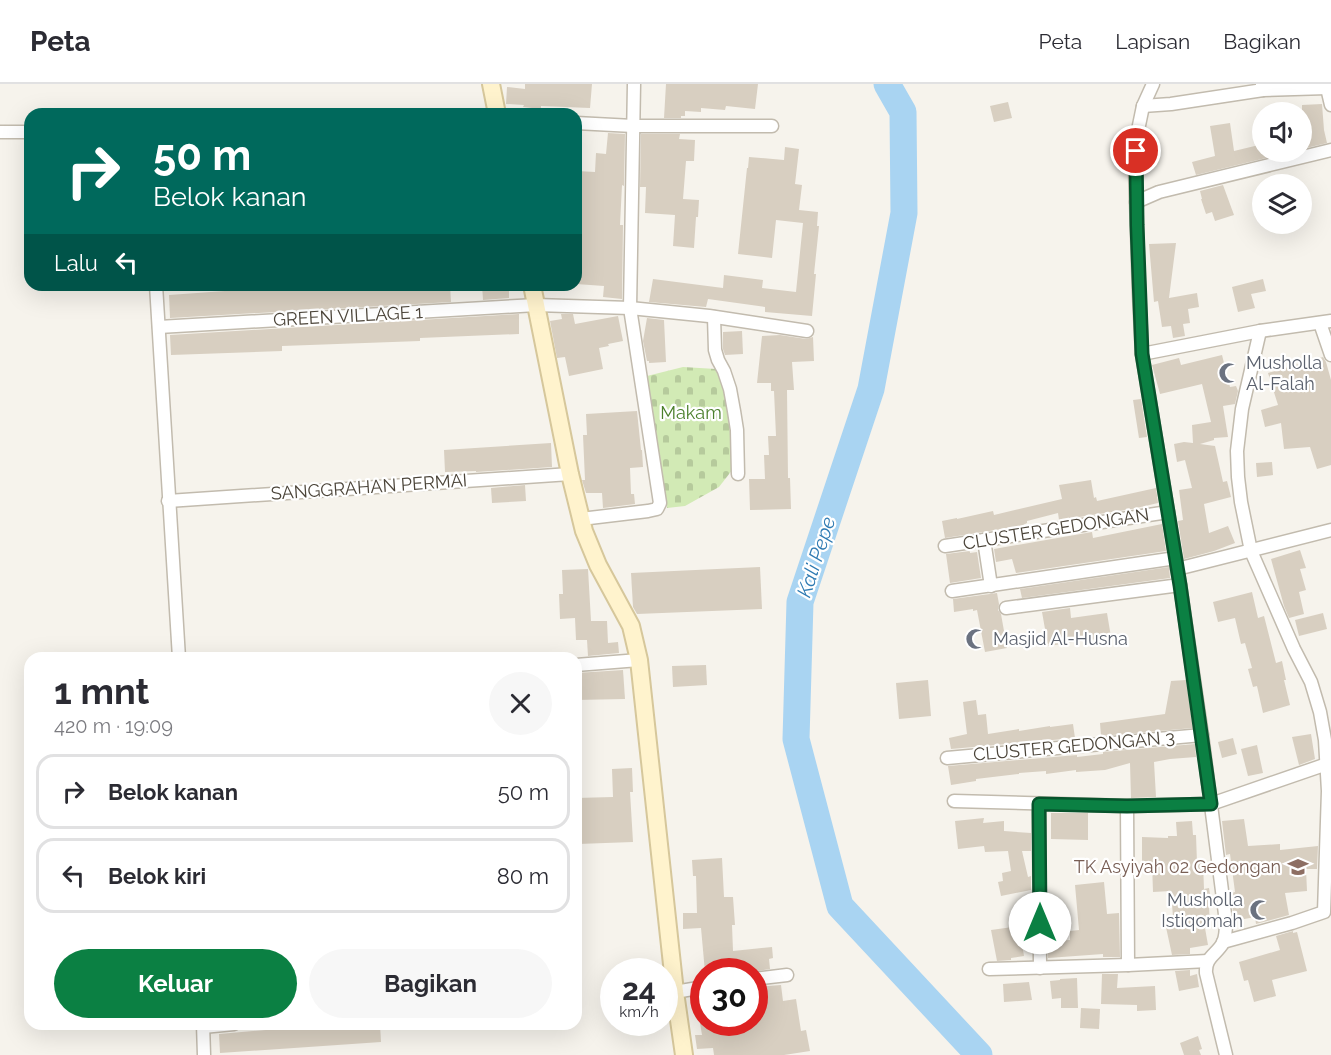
<!DOCTYPE html>
<html lang="id">
<meta charset="utf-8">
<style>
body{margin:0;font-family:Raleway,sans-serif;background:#f7f7f7;color:#2b2b33;height:100vh;display:flex;flex-direction:column;font-size:22px;white-space:nowrap}
*{box-sizing:border-box;margin:0}
p{font-size:20px;color:#7c7c81}
.icon{flex:none;width:33px;height:33px;fill:none;stroke:currentColor;stroke-width:2;stroke-linecap:round;stroke-linejoin:round}
.map{position:relative;flex:1;overflow:hidden}
.panel{position:absolute;left:24px;top:568px;width:558px;height:378px;display:flex;flex-direction:column;background:#fff;border-radius:18px;box-shadow:0 6px 24px #0002}
.panel>*{flex:none}
.top-card{position:absolute;left:24px;top:24px;width:558px;height:183px;border-radius:18px;box-shadow:0 6px 24px #0002;background:#00695c;color:#fff;overflow:hidden}
.buttons{position:absolute;left:1252px;top:18px;display:grid;gap:12px}
.buttons a{display:grid;place-items:center;width:60px;height:60px;border-radius:50%;background:#fff;box-shadow:0 6px 24px #0002;font-size:30px}
.speed{position:absolute;left:600px;top:874px;display:flex;gap:12px;font-size:30px;font-weight:700;text-align:center}
.speed>*{display:grid;place-content:center;width:78px;height:78px;border-radius:50%;background:#fff;box-shadow:0 6px 24px #0002;line-height:1}
.speed small{font-size:15px;font-weight:400}
.speed .limit{border:9px solid #d22;background:#fff;color:#111}
.pin{position:absolute;display:grid;place-items:center;width:51px;height:51px;color:#fff;margin:-26px;border:3px solid #fff;border-radius:50%;box-shadow:0 2px 6px #0007}
.me{position:absolute;width:66px;margin:-33px;rotate:0deg;stroke-linejoin:round;filter:drop-shadow(0 0 4px #0008)}
.turn{display:flex;align-items:center;gap:21px;height:126px;padding:0 30px;font-size:27px}
.turn .icon{width:78px;height:78px;stroke-width:2.5}
.turn b{display:block;font-size:42px;line-height:51px}
.then{display:flex;align-items:center;height:57px;padding:0 30px;background:#0003;gap:12px;font-size:22px}
.round{display:grid;place-items:center;flex:none;width:63px;height:63px;border-radius:32px;background:#f7f7f7}
.head{display:flex;align-items:center;justify-content:space-between;height:102px;padding:0 30px}
h1{font-size:36px;font-weight:700;line-height:45px}
.action{display:flex;gap:12px;margin-top:auto;padding:12px 30px}
.action a{flex:1;height:69px;border-radius:36px;background:#0b8043;color:#fff;font-size:24px;font-weight:700;line-height:69px;text-align:center}
.action a+a{background:#f7f7f7;color:#2b2b33}
ul{padding:0;list-style:none}
li{display:flex;align-items:center;gap:18px;height:75px;margin:0 12px 9px;padding:0 18px;border:3px solid #e1e1e2;border-radius:18px}
li div{flex:1}
li b{display:block;font-size:22px}
li em{font-style:normal}
header{display:flex;align-items:center;gap:36px;box-sizing:border-box;height:84px;padding:0 30px;background:#fff;border-bottom:2px solid #e1e1e2}
header strong{font-size:28px}
nav{display:flex;gap:33px;margin-inline-start:auto;font-size:21px}
.map>svg:first-child{display:block}
</style>
<header>
<strong>Peta</strong>
<nav><a>Peta</a><a>Lapisan</a><a>Bagikan</a></nav>
</header>
<div class="map">
<svg width="1331" height="971" viewBox="0 0 1331 971">
<defs>
<pattern id="cemetery-stones" width="16" height="16" patternUnits="userSpaceOnUse" patternTransform="scale(1.5)"><rect width="16" height="16" fill="#d2eab5"/><path d="M2 7V4a2 2 0 0 1 4 0v3zM10 15v-3a2 2 0 0 1 4 0v3z" fill="#b6ca9c"/></pattern>
</defs>
<rect width="100%" height="100%" fill="#f6f3ec"/>
<!-- cemetery -->
<polygon fill="url(#cemetery-stones)" points="683,283 716,285 725,304 729,324 733,385 719,403 685,422 667,424 647,292"/>
<g fill="none" stroke-linecap="round" stroke-linejoin="round">
<!-- river -->
<polyline stroke="#a9d4f2" stroke-width="27" points="887,0 903,28 904,129 871,305 800,518 796,655 840,822 979,971"/>
</g>
<!-- building -->
<g fill="#d8cfc1">
<polygon points="525,0 592,0 590,24 541,22 541,25 523,23 524,21 506,20 507,3 525,5"/>
<polygon points="666,0 758,0 755,25 726,22 725,26 701,24 701,28 685,27 685,32 681,32 681,34 664,34"/>
<polygon points="1008,18 1012,34 994,38 990,22"/>
<polygon points="1322,20 1324,46 1327,59 1302,65 1302,21"/>
<polygon points="1230,39 1234,67 1263,60 1263,68 1290,68 1196,91 1192,78 1215,72 1210,42"/>
<polygon points="608,49 625,50 624,102 622,101 620,141 623,141 622,215 603,213 604,202 576,200 579,151 577,150 578,135 576,135 577,87 595,88 596,69 606,70"/>
<polygon points="641,50 680,50 679,55 695,56 694,77 686,77 683,115 699,116 698,133 696,133 694,164 673,162 675,131 645,129 646,103 640,103"/>
<polygon points="785,63 799,65 795,100 802,101 799,126 818,128 817,142 819,142 814,190 816,190 812,232 765,228 765,223 708,215 706,223 649,218 653,195 723,204 724,191 763,196 762,204 796,208 803,139 776,136 772,174 738,170 747,84 748,84 749,73 784,76"/>
<polygon points="1223,101 1234,131 1215,137 1212,128 1206,130 1201,115 1202,115 1200,107"/>
<polygon points="1176,159 1169,214 1197,209 1199,223 1188,225 1190,239 1183,240 1185,252 1173,254 1171,242 1162,243 1158,217 1154,218 1149,160"/>
<polygon points="1263,195 1266,207 1251,210 1255,224 1238,228 1232,203"/>
<polygon points="308,201 450,201 451,218 170,234 169,211"/>
<polygon points="482,201 509,201 509,214 483,216"/>
<polygon points="519,230 519,250 420,254 420,257 282,262 282,267 171,271 170,251"/>
<polygon points="561,230 573,230 575,240 618,232 623,257 608,260 609,262 599,264 603,285 569,292 565,273 557,274 550,237 562,235"/>
<polygon points="647,234 664,236 666,278 649,279 649,277 647,277 643,257"/>
<polygon points="742,247 743,270 725,271 723,265 723,248"/>
<polygon points="780,251 806,255 813,253 814,277 792,278 794,306 787,306 788,394 790,394 791,425 750,426 749,395 765,395 764,371 769,371 768,352 776,352 774,307 771,307 771,299 757,299 762,252"/>
<polygon points="1222,271 1230,303 1236,302 1238,307 1235,320 1223,322 1228,353 1214,354 1214,356 1200,360 1215,362 1223,398 1227,397 1231,413 1204,420 1209,449 1228,442 1235,459 1214,467 1184,475 1178,437 1183,436 1179,406 1192,404 1185,376 1177,378 1174,360 1184,358 1193,359 1192,341 1211,338 1202,300 1160,310 1152,281 1179,274 1181,281"/>
<polygon points="1323,273 1326,278 1331,296 1331,381 1317,385 1310,363 1284,365 1281,339 1265,343 1261,326 1278,321 1268,289"/>
<polygon points="1141,315 1147,353 1139,354 1133,316"/>
<polygon points="637,327 641,366 642,366 643,383 630,384 631,410 634,410 635,420 603,424 602,409 586,409 582,396 585,396 583,351 587,351 586,330"/>
<polygon points="551,359 552,383 476,388 476,387 445,388 444,366"/>
<polygon points="1272,378 1273,391 1257,393 1256,379"/>
<polygon points="1091,396 1094,414 1096,413 1097,417 1156,404 1158,419 1132,425 1059,436 1058,429 1027,437 1027,439 1021,442 945,454 942,437 957,434 957,435 993,427 994,431 1062,415 1059,401"/>
<polygon points="525,401 526,417 492,419 491,404"/>
<polygon points="1162,440 1166,467 1016,489 1012,475 996,478 994,465 1092,448 1093,454"/>
<polygon points="1300,466 1306,484 1300,485 1306,506 1299,508 1304,530 1289,534 1284,522 1271,475"/>
<polygon points="970,467 970,469 977,468 981,494 950,499 946,470"/>
<polygon points="760,483 762,525 637,530 633,523 631,489"/>
<polygon points="1169,483 1170,494 1022,514 1020,505"/>
<polygon points="588,485 591,537 607,537 608,559 618,558 619,569 588,572 587,556 576,556 575,534 560,535 559,510 563,510 562,486"/>
<polygon points="1252,508 1258,534 1264,532 1276,579 1282,577 1286,596 1284,596 1290,621 1263,629 1257,602 1253,603 1248,585 1252,584 1245,559 1241,560 1235,534 1218,538 1213,518"/>
<polygon points="997,509 999,520 998,526 1001,530 1007,564 985,568 977,526 973,527 973,525 954,528 953,515"/>
<polygon points="1070,524 1071,534 1107,529 1111,553 1048,562 1042,528"/>
<polygon points="1323,529 1327,545 1299,552 1295,536"/>
<polygon points="706,581 707,601 673,603 672,582"/>
<polygon points="623,586 625,615 576,616 576,589"/>
<polygon points="928,596 931,632 899,635 896,599"/>
<polygon points="1186,596 1193,644 1101,652 1100,639 1165,630 1171,597"/>
<polygon points="976,616 978,631 986,630 988,650 1019,645 1019,647 1050,642 1050,643 1073,640 1075,654 951,665 949,654 967,650 963,618"/>
<polygon points="1311,650 1315,675 1299,681 1292,653"/>
<polygon points="1233,654 1237,670 1222,674 1218,658"/>
<polygon points="1195,660 1196,673 1170,675 1154,678 1156,713 1131,714 1130,679 1105,686 1076,688 1076,686 1046,690 1046,687 1019,689 1019,690 976,695 976,697 951,701 948,682 1077,671 1077,673 1103,670 1103,668"/>
<polygon points="1257,661 1263,689 1248,692 1241,665"/>
<polygon points="632,684 633,708 630,708 633,758 578,760 576,714 613,713 612,685"/>
<polygon points="1051,729 1088,729 1088,756 1051,755"/>
<polygon points="984,734 983,739 1004,737 1004,747 1031,749 1031,767 1022,767 1028,793 1031,792 1031,806 1001,812 998,798 1003,797 1002,789 1011,787 1008,767 985,768 984,762 958,765 955,737"/>
<polygon points="1244,735 1248,762 1280,760 1280,766 1318,762 1317,785 1306,785 1307,807 1285,809 1289,831 1256,840 1255,833 1234,837 1231,809 1235,808 1230,770 1226,771 1222,737"/>
<polygon points="1192,737 1193,751 1196,751 1197,779 1203,779 1204,805 1209,804 1212,822 1209,822 1210,844 1205,844 1208,861 1190,864 1190,870 1172,871 1164,834 1173,833 1171,807 1153,808 1152,779 1142,779 1142,753 1168,754 1168,752 1177,752 1176,738"/>
<polygon points="722,774 724,813 733,813 735,841 732,841 733,867 772,863 773,874 769,875 770,885 750,888 705,888 701,844 683,845 683,829 697,829 696,792 693,792 692,776"/>
<polygon points="1104,798 1107,830 1119,829 1120,873 1103,873 1103,870 1048,874 1048,857 1070,856 1070,847 1079,846 1075,801"/>
<polygon points="1019,842 1024,872 1011,874 1011,876 997,877 991,846"/>
<polygon points="1293,847 1293,849 1297,848 1307,887 1272,896 1276,912 1254,918 1248,896 1244,897 1239,878 1280,866 1276,852"/>
<polygon points="1190,886 1190,892 1197,890 1199,903 1179,907 1175,887"/>
<polygon points="1102,890 1118,890 1117,904 1155,902 1156,926 1137,927 1137,921 1101,920"/>
<polygon points="1077,894 1078,924 1061,924 1061,914 1052,915 1050,897 1060,896 1060,895"/>
<polygon points="1029,898 1032,916 1004,918 1003,900"/>
<polygon points="781,901 783,917 796,915 801,947 806,946 810,967 784,971 714,971 713,964 697,965 695,951 702,951 700,939 732,939 732,941 754,939 754,920 758,919 756,903"/>
<polygon points="1081,924 1100,925 1099,945 1080,944"/>
<polygon points="337,940 380,940 381,958 220,969 219,950"/>
<polygon points="1198,952 1202,965 1199,966 1201,971 1184,971 1180,959"/>
</g>
<g fill="none" stroke-linecap="round" stroke-linejoin="round">
<!-- street casing -->
<g stroke="#c2bbae" stroke-width="15">
<g id="street">
<path d="M1153 0 1143 22 1137 51 1135 83 1139 209 1142 270 1180 501 1202 651 1226 838C1226 845 1226 852 1223 859 1216 871 1205 873 1206 889L1226 971"/>
<polyline points="1262,0 1263,6 1327,4 1327,0"/>
<polyline points="1331,4 1327,4 1331,21"/>
<polyline points="1143,22 1171,20 1263,6"/>
<polyline points="576,39 633,42 772,42"/>
<polyline points="0,48 30,48"/>
<polyline points="1136,118 1159,108 1331,66"/>
<polyline points="156,201 179,574"/>
<polyline points="714,233 715,266 718,276 724,287 730,305 734,327 737,346 738,390"/>
<polyline points="1320,239 1331,271"/>
<polyline points="159,243 536,221 630,224 709,232 807,247"/>
<polyline points="1142,270 1260,247 1331,237"/>
<polyline points="168,417 570,390"/>
<polyline points="581,435 648,427 657,425 660,419 630,224 634,0"/>
<polyline points="984,456 991,502"/>
<polyline points="945,462 1168,428"/>
<polyline points="1177,485 1331,446"/>
<polyline points="952,507 1176,474"/>
<polyline points="1006,524 1180,501"/>
<polyline points="576,581 639,576"/>
<polyline points="947,674 1202,651"/>
<polyline points="954,717 1127,722 1211,720 1327,680"/>
<polyline points="1039,720 1040,884"/>
<polyline points="1127,722 1128,881"/>
<polyline points="1223,858 1292,839 1324,828 1328,707 1325,656 1320,628 1311,598 1294,565 1251,467 1241,418 1238,393 1237,367 1242,325 1260,247"/>
<polyline points="989,885 1128,881 1208,877"/>
<polyline points="754,895 787,891"/>
<polyline points="675,908 704,903"/>
<polyline points="203,940 204,971"/>
<polyline points="203,943 234,940"/>
</g>
</g>
<!-- secondary casing -->
<g stroke="#d6c79b" stroke-width="20">
<g id="secondary">
<polyline points="491,0 497,30"/>
<polyline points="532,201 570,390 584,447 598,481 631,542 639,576 675,908 684,971"/>
</g>
</g>
<!-- street -->
<use href="#street" stroke="#fff" stroke-width="12"/>
<!-- secondary -->
<use href="#secondary" stroke="#fff3cd" stroke-width="16"/>
</g>
<g fill="none" stroke-linecap="round" stroke-linejoin="round">
<!-- route casing -->
<g stroke="#07532c" stroke-width="15">
<polyline id="route" points="1040,839 1039,720 1127,722 1211,720 1180,501 1142,270 1137,141 1136,67"/>
</g>
<!-- route -->
<use href="#route" stroke="#0b8043" stroke-width="10"/>
</g>
<!-- icons -->
<defs>
<g id="mosque-bare" transform="scale(1.62)"><path d="M3.5-4.9A6 6 0 1 0 3.5 4.9A5 5 0 1 1 3.5-4.9Z" fill="#6b7280" stroke="#fff" stroke-width="2.5" paint-order="stroke"/></g>
<g id="school-bare" transform="scale(1.62)"><path d="M0-5L7-2L0 1L-7-2ZM-4 1L0 2.5L4 1V4Q0 6-4 4Z" fill="#8d6e63" stroke="#fff" stroke-width="2.5" paint-order="stroke"/></g>
</defs>
<g fill-rule="evenodd">
<use href="#mosque-bare" x="1229" y="289"/>
<use href="#mosque-bare" x="976" y="555"/>
<use href="#school-bare" x="1298" y="783"/>
<use href="#mosque-bare" x="1260" y="826"/>
</g>
<g text-anchor="middle" stroke-width="4.5" stroke-linejoin="round" paint-order="stroke">
<!-- street labels -->
<g font-size="18" fill="#4b4439" stroke="#fff">
<text transform="translate(348 232) rotate(-3)" y="6">GREEN VILLAGE 1</text>
<text transform="translate(369 403) rotate(-4)" y="6">SANGGRAHAN PERMAI</text>
<text transform="translate(1056 445) rotate(-9)" y="6">CLUSTER GEDONGAN</text>
<text transform="translate(1074 662) rotate(-5)" y="6">CLUSTER GEDONGAN 3</text>
</g>
<!-- worship labels -->
<g font-size="18" fill="#5b616d" stroke="#fff" text-anchor="start">
<text x="1246" y="285">Musholla<tspan x="1246" dy="21">Al-Falah</tspan></text>
<text x="993" y="561">Masjid Al-Husna</text>
<text x="1243" y="822" text-anchor="end">Musholla<tspan x="1243" dy="21">Istiqomah</tspan></text>
</g>
<!-- park labels -->
<g font-size="18" fill="#4a7f2a" stroke="#fff">
<text x="691" y="335">Makam</text>
</g>
<!-- education labels -->
<g font-size="18" fill="#785e54" stroke="#fff" text-anchor="end">
<text x="1281" y="789">TK Asyiyah 02 Gedongan</text>
</g>
<!-- water labels -->
<g font-size="20" font-style="italic" fill="#2e7ab2" stroke="#fff">
<text transform="translate(816 473) rotate(-72)" y="7">Kali Pepe</text>
</g>
</g>
</svg>
<div class="buttons">
<a><svg class="icon" aria-label="sound" viewBox="0 0 24 24"><path d="M4 9h4l5-4v14l-5-4H4zM17 9q2 3 0 6"/></svg></a>
<a><svg class="icon" aria-label="layers" viewBox="0 0 24 24"><path d="M12 4l9 5-9 5-9-5zM3 14l9 5 9-5"/></svg></a>
</div>
<div class="speed"><div>24<small>km/h</small></div><div class="limit">30</div></div>
<div class="pin" style="left:1136px;top:67px;background:#d93025"><svg class="icon" aria-label="arrive" viewBox="0 0 24 24"><path d="M6 21V4h12l-3 4 3 4H6"/></svg></div>
<svg class="me" style="left:1040px;top:839px" viewBox="-20 -20 40 40"><circle r="19" fill="#fff"/><path d="M0-13L10 11 0 6-10 11z" fill="#0b8043"/></svg>
<div class="top-card">
<div class="turn"><svg class="icon" aria-label="right" viewBox="0 0 24 24"><path d="M7 20v-9h11M14 6l5 5-5 5"/></svg><div><b>50 m</b>Belok kanan</div></div>
<div class="then">Lalu<svg class="icon" aria-label="left" viewBox="0 0 24 24"><path d="M17 20v-9H6M10 6l-5 5 5 5"/></svg></div>
</div>
<section class="panel">
<div class="head"><div><h1>1 mnt</h1><p>420 m · 19:09</p></div><a class="round"><svg class="icon" aria-label="close" viewBox="0 0 24 24"><path d="M6 6l12 12M18 6L6 18"/></svg></a></div>
<ul>
<li><svg class="icon" aria-label="right" viewBox="0 0 24 24"><path d="M7 20v-9h11M14 6l5 5-5 5"/></svg><div><b>Belok kanan</b></div><em>50 m</em></li>
<li><svg class="icon" aria-label="left" viewBox="0 0 24 24"><path d="M17 20v-9H6M10 6l-5 5 5 5"/></svg><div><b>Belok kiri</b></div><em>80 m</em></li>
</ul>
<div class="action"><a>Keluar</a><a>Bagikan</a></div>
</section>
</div>
